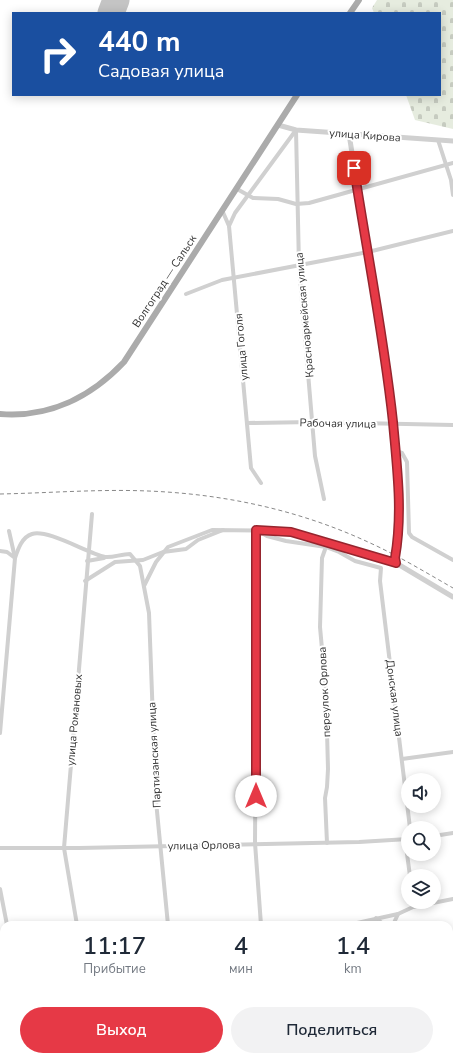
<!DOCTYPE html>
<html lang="ru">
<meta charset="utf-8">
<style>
body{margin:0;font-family:"Nunito Sans",sans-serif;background:#f2f2f3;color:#1f2937;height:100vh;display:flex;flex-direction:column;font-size:15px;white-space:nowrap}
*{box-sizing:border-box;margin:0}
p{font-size:13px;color:#747a83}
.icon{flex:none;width:22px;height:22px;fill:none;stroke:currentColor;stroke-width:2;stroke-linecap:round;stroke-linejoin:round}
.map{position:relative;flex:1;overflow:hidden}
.details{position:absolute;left:0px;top:921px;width:453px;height:140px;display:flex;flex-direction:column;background:#fff;border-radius:12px 12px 0 0;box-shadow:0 2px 10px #0003}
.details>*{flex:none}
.banner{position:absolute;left:12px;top:12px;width:429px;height:84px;border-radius:0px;box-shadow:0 2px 10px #0003;background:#1a4fa0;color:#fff;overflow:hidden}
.controls{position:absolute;left:401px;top:773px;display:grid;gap:8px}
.controls a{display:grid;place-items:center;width:40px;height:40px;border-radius:50%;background:#fff;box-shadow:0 2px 10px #0003;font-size:20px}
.pin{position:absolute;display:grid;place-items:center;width:34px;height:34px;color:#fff;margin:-17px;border-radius:8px;box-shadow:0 2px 6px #0006}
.me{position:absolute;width:44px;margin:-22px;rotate:0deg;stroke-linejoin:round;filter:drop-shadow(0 0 3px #0008)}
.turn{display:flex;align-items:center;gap:14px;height:84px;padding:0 20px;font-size:18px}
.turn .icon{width:52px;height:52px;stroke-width:2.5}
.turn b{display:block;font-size:28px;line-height:34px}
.eta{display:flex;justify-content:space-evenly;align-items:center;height:68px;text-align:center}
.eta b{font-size:24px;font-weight:600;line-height:28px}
.button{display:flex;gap:8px;margin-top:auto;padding:8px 20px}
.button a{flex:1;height:46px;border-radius:24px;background:#e63946;color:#fff;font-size:16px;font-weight:600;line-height:46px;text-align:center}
.button a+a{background:#f2f2f3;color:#1f2937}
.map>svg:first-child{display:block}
</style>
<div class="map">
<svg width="453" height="1061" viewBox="0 0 453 1061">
<defs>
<pattern id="cemetery-stones" width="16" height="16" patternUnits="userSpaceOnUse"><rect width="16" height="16" fill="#e6ecdf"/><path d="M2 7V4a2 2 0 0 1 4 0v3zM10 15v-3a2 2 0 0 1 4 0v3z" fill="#c6cbc0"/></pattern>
</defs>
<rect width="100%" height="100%" fill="#fff"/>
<!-- cemetery -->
<polygon fill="url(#cemetery-stones)" points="377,0 453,0 453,129 415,120 406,95 440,95 440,13 374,13 372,8"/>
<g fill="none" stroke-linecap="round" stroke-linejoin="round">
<!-- runway -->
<polyline stroke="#c4c4c4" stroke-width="27" points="111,13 116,0"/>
<!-- minor -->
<g stroke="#d0d0d0" stroke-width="4">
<polyline points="296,130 299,266 315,456 324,499"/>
<polyline points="438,140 451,180 453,195"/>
<polyline points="237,189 253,198 278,199 296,204 309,203 453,163"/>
<polyline points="222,210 229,226 251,468 261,483"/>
<polyline points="229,226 235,213 296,130"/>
<polyline points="186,294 222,280 368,252 453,231"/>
<polyline points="248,423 312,422 453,425"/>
<polyline points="396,451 402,453 407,462 409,533 412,537 453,560"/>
<polyline points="257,530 255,843 261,925"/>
<polyline points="257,530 267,536 286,541 326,547 339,552 355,561 381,568 380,581 410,828"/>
<path d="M0 551 7 552 15 558C18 549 22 537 32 534 48 529 87 553 105 557 113 558 121 554 130 554L140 566 149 613 156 801 168 925"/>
<polyline points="87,561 104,558"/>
<polyline points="85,581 115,562 143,560 163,552 186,549 198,540 223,530"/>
<polyline points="144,586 156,562 168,547 212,530 291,531 396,563"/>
<polyline points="0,733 15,558 9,531"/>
<polyline points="402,759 453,752"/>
<polyline points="434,836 453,833"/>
<polyline points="405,839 410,876"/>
<polyline points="327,843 325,798 327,787 328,769 326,693 320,627 322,558 328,541"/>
<polyline points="0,848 79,848 359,842 408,839"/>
<polyline points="0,889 7,925"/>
<polyline points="376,918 384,925"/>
<polyline points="77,925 64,848 92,514"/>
<polyline points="348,925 398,914 413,907 453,899"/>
<polyline points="393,925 398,914"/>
<polyline points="0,1004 4,1003"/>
<polyline points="449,1015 453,1014"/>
<polyline points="30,1057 31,1061"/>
<polyline points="97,1057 97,1061"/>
<polyline points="182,1057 183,1061"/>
<polyline points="293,1057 295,1061"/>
<polyline points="421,1057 422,1061"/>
<polyline points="259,1061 275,1057"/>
</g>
<!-- tertiary -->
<g stroke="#d0d0d0" stroke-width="5">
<polyline points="278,125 296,130 453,141"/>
<polyline points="349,134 388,378 400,492 399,527 395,560 396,563 453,597"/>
</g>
<!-- primary -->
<g stroke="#ababab" stroke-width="6">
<polyline points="350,13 359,0"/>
<path d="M0 414C49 418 91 397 124 362L297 95"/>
</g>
<!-- rail -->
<path stroke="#888" stroke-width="1" stroke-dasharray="4 3" stroke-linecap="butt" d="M0 494C49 493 99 489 148 491 224 494 299 510 368 542 397 555 425 572 453 588"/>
</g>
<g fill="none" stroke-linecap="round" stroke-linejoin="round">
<!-- route casing -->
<g stroke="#96252e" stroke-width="10">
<path id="route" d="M256 796V530L291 532 396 563 395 558C403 512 397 468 393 422 384 337 367 253 354 168"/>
</g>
<!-- route -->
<use href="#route" stroke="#e63946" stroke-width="7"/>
</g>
<g text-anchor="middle" stroke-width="4" stroke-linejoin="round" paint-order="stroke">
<!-- street labels -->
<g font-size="11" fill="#333" stroke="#fff">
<text transform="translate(365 135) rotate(4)" y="4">улица Кирова</text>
<text transform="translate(164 281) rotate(-57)" y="4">Волгоград — Сальск</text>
<text transform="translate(304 315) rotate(-95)" y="4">Красноармейская улица</text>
<text transform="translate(241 347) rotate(-95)" y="4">улица Гоголя</text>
<text transform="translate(338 423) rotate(1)" y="4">Рабочая улица</text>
<text transform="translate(324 692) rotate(-93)" y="4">переулок Орлова</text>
<text transform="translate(395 698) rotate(83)" y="4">Донская улица</text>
<text transform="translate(74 720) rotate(-85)" y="4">улица Романовых</text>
<text transform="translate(154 755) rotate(-93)" y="4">Партизанская улица</text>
<text transform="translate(204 845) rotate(-1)" y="4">улица Орлова</text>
</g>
</g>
</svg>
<div class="controls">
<a><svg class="icon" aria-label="sound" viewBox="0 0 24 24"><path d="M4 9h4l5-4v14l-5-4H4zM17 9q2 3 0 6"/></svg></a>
<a><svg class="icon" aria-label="search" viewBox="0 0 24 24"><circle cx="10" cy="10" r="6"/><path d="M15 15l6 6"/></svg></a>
<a><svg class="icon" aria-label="layers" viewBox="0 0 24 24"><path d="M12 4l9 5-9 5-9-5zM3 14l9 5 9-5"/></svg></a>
</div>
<div class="pin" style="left:354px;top:168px;background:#d93025"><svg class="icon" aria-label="arrive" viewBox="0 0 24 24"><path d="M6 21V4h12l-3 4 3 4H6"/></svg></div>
<svg class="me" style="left:256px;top:796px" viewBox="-20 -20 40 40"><circle r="19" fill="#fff"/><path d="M0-13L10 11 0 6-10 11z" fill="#e63946"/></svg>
<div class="banner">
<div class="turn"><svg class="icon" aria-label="right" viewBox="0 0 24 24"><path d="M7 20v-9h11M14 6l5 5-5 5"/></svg><div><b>440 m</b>Садовая улица</div></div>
</div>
<section class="details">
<div class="eta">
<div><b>11:17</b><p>Прибытие</p></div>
<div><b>4</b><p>мин</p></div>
<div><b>1.4</b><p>km</p></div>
</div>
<div class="button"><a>Выход</a><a>Поделиться</a></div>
</section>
</div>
